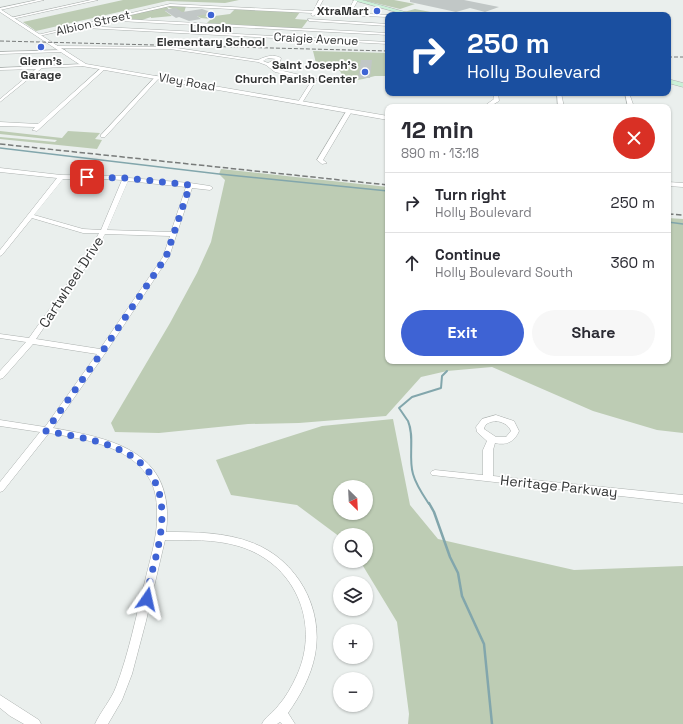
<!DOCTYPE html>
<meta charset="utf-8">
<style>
body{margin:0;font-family:"Space Grotesk",sans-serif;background:#f7f7f7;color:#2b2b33;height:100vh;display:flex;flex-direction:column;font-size:15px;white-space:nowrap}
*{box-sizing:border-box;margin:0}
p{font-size:13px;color:#7c7c81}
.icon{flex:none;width:22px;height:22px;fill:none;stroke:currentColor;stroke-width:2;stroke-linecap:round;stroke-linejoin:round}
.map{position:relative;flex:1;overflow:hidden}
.sheet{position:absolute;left:385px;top:104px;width:286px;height:260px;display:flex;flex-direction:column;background:#fff;border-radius:8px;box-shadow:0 1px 3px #0004}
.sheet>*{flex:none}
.hud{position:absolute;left:385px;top:12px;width:286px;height:84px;border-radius:8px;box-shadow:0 1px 3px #0004;background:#1a4fa0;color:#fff;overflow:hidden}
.needle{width:26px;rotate:156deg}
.buttons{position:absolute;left:333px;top:480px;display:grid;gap:8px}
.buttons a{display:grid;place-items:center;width:40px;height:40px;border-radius:50%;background:#fff;box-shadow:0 1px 3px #0004;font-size:20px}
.pin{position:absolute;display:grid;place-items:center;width:34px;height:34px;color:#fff;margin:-17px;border-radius:8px;box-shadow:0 2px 6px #0006}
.me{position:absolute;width:44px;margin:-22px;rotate:11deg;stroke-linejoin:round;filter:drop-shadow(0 0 3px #0008)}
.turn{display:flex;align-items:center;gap:14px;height:84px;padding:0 16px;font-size:18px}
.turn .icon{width:52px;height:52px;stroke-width:2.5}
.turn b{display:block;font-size:28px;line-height:34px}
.round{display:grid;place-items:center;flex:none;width:42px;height:42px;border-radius:21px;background:#f7f7f7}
.headline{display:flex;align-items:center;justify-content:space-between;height:68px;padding:0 16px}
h1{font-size:24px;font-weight:700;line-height:30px}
.cta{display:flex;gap:8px;margin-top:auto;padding:8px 16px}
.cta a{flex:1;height:46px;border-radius:24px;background:#3e63d4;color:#fff;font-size:16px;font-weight:700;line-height:46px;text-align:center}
.cta a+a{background:#f7f7f7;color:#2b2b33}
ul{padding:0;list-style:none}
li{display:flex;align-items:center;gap:12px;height:60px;padding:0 16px;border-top:1px solid #e1e1e2}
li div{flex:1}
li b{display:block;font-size:15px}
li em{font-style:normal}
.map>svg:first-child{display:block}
</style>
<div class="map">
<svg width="683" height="724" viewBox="0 0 683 724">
<rect width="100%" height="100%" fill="#eaefed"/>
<!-- green -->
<g fill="#bdccb4" fill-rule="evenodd">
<polygon points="123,0 239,0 225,3 167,1 36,31 23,22"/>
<polygon points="363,0 394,0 415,4 400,9"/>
<polygon points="169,6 186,6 184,13 167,7 169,10 165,11 172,16 151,18 151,17 142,20 118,18"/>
<polygon points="235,9 300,12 295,19 308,20 302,28 299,29 207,23 211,19 201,18 195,15 211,13 213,15 205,16 207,17 230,14"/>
<polygon points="415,9 446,15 418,15 404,12"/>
<path d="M313 51 388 53V76C384 76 379 76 375 76 365 78 356 82 345 80L340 71 331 69C329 62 323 63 316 63Z"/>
<polygon points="0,131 62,138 68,131 100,133 95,139 102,140 97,149 0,139 0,137 55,142 57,140 0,134"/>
<polygon points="221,169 388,187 388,361 668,361 668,218 683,219 683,433 657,430 593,411 492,367 447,371 421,377 386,416 299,423 248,424 159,433 115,432 111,423 170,323 197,273 211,242 225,180 219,174"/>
<path d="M393 419 410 505 438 539 574 570 683 566V724H408L409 714 397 622 360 561H366V535H340V537L297 505 231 495 216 460 322 426ZM340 487H366V513H340Z"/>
</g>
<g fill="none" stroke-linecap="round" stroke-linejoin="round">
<!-- stream-far2 -->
<g stroke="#82a6ac" stroke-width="1.5">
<polyline points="0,148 219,174 388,191"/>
<polyline points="668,222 683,224"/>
</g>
<!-- stream-far1 -->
<path stroke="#82a6ac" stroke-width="2" d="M429 504C423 495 416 485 413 474 408 457 415 437 408 421 405 417 402 412 399 408L412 397 441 388 442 376 447 371"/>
<!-- stream -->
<polyline stroke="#82a6ac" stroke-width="2.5" points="429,503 434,512 450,557 458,573 462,596 484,644 492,724"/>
</g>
<!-- building -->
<g fill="#c1c7c6">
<polygon points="410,0 464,0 499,7 485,12 470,8 456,12 410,2"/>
<polygon points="176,8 182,12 202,9 214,13 197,16 201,19 189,21 179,17 176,18 164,10"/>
<polygon points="361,60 372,60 370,78 358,78"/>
</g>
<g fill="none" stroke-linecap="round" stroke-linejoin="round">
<!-- minor casing -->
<g stroke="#acb1af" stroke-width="1">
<g id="minor">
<polygon points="37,0 44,0 0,10 0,8"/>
<polygon points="91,0 98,0 12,19 10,18"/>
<polygon points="319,0 323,0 317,11 347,13 354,0 358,0 351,13 389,15 388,17 316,14 313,16 311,15 312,13 170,6 39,36 37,35 170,4 313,11"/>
<polygon points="120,19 388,33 388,35 119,21"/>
<polygon points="308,19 388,24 388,26 309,21"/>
<polygon points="84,26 388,42 388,44 85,28"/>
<path d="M57 46 170 47 258 60C266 56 274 54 281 58L280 62 271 64 279 70 317 79 302 103H300L298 102 312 80 275 72 266 65 258 62 170 49 55 48V46ZM268 58 276 59 268 63 263 61Z"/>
<polygon points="65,50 65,51 63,52 0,54 0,52"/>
<polygon points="84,64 86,65 86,66 42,68 0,102 0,99 36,69 0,70 0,68"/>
<polygon points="101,68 105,69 37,131 32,130 35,127 0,126 0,122 38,124"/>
<polygon points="156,76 160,77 105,137 101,137 101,135"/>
<polygon points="494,93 498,93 499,101 489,107 483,107 494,99"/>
<polygon points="557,93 561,93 564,107 558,107"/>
<polygon points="625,93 629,93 634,107 628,107"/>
<polygon points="347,110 352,111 323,160 327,163 322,164 317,160"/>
<path d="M0 168 61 175 126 176 129 178 190 183 210 186 213 188 210 190 192 188 169 257 106 352 53 428C116 439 176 453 166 532 195 532 225 532 253 543 297 560 324 608 315 655 311 676 300 696 288 713L295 724H282L280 722 277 724H262C265 717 273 713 278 706 286 697 292 686 297 675 321 622 294 562 238 546 214 539 189 540 165 540L146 621 132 674 122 700 108 724H95C101 711 111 700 116 687 129 653 136 616 145 581 150 559 158 536 157 513 157 499 155 486 147 475 126 445 83 439 49 433L3 491 0 492V482L40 432 0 426V420L45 427 97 354 33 344 3 378 0 379V371L26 342 0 338V334L29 338 86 258 99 233H83L32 218 2 255 0 256V250L57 178 0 172ZM63 179H107L122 180 101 230 83 229 34 215ZM128 181 186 187 171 232 107 230ZM105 234 170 236 163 257 100 349 36 339 92 258Z"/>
<path d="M496 415 514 421 519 431C515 441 507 446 495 443L493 450V476L683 495V503L432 475 430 473 432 471 435 470 483 475V450L487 441 477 432 476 427 482 419ZM496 421C502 422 508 424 511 431L506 437H496L484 429C485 423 490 422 496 421Z"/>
<polygon points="0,695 39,720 41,724 24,724 10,716 0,708"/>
</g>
</g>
<!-- tertiary casing -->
<g stroke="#acb1af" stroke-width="1">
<g id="tertiary">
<polygon points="0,9 86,64 388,116 388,120 82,66 0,12"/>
<polygon points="668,182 683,183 683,187 668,186"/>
</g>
</g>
<!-- secondary casing -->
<g stroke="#acb1af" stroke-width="1">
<g id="secondary">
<polygon points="353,0 362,0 416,15 407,15"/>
<polygon points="668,79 683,83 683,87 668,83"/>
</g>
</g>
<!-- minor -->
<use href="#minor" fill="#fff" fill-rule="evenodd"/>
<!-- tertiary -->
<use href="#tertiary" fill="#fff" fill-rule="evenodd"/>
<!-- secondary -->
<use href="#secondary" fill="#cbf1d8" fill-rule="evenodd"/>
<!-- rail-far1 -->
<g stroke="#787b7a" stroke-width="1" stroke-dasharray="4 2" stroke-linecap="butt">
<polyline points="0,41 388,51"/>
<polyline points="668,57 683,57"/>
</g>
<!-- rail -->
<g stroke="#787b7a" stroke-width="1.5" stroke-dasharray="5.5 2.5" stroke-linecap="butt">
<polyline points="0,144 388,185"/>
<polyline points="668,214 683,215"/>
</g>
</g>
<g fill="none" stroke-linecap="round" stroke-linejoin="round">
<!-- route -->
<path stroke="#3e63d4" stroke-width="7" stroke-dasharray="0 12.6" d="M87 177 126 178 190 185 166 257 102 352 46 431C110 442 174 453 160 537 157 557 149 578 147 599"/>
</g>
<!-- markers -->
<g fill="#3e63d4" stroke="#fff" stroke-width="1.5">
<circle cx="377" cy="11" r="4"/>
<circle cx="211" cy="15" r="4"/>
<circle cx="41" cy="47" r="4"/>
<circle cx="365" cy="72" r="4"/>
</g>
<g text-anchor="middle" stroke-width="3.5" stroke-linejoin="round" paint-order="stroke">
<!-- far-poi labels -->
<g font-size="12" font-weight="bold" fill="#333535" stroke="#fff" text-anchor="end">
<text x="369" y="15">XtraMart</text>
<text x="211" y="32" text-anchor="middle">Lincoln<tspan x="211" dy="14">Elementary School</tspan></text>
<text x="41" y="65" text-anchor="middle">Glenn's<tspan x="41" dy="14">Garage</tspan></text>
<text x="357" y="69">Saint Joseph's<tspan x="357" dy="14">Church Parish Center</tspan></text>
</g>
<!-- far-street labels -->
<g font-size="12" fill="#333535" stroke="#fff">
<text transform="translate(93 23) rotate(-13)" y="4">Albion Street</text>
<text transform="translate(316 39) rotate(3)" y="4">Craigie Avenue</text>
<text transform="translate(187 82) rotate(10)" y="4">Vley Road</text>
</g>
<!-- street labels -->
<g font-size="14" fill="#333535" stroke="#fff">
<text transform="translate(71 282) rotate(-57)" y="5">Cartwheel Drive</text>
<text transform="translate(559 486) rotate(6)" y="5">Heritage Parkway</text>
</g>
</g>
</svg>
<div class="buttons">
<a><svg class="needle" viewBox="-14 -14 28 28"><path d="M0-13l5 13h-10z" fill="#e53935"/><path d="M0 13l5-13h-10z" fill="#7c7c81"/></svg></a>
<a><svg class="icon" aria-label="search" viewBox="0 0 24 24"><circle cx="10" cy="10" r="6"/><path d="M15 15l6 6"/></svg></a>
<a><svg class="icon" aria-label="layers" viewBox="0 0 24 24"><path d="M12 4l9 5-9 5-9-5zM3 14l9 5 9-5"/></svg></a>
<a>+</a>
<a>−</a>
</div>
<div class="pin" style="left:87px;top:177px;background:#d93025"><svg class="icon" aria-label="arrive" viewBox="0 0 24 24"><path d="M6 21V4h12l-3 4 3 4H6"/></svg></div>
<svg class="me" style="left:147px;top:599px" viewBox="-20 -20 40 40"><path d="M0-17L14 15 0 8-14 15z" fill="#3e63d4" stroke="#fff" stroke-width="4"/></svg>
<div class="hud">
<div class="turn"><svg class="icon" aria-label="right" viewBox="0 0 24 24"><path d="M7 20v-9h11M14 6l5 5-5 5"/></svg><div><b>250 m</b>Holly Boulevard</div></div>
</div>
<section class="sheet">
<div class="headline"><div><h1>12 min</h1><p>890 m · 13:18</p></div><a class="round" style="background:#d93025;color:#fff"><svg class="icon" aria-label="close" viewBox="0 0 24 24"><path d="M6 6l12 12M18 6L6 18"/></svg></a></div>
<ul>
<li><svg class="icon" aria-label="right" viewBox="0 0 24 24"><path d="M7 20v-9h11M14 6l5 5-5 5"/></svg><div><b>Turn right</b><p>Holly Boulevard</p></div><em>250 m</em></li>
<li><svg class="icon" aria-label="ahead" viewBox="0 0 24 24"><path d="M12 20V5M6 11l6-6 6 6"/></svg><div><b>Continue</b><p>Holly Boulevard South</p></div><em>360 m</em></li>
</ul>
<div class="cta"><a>Exit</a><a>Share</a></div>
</section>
</div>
